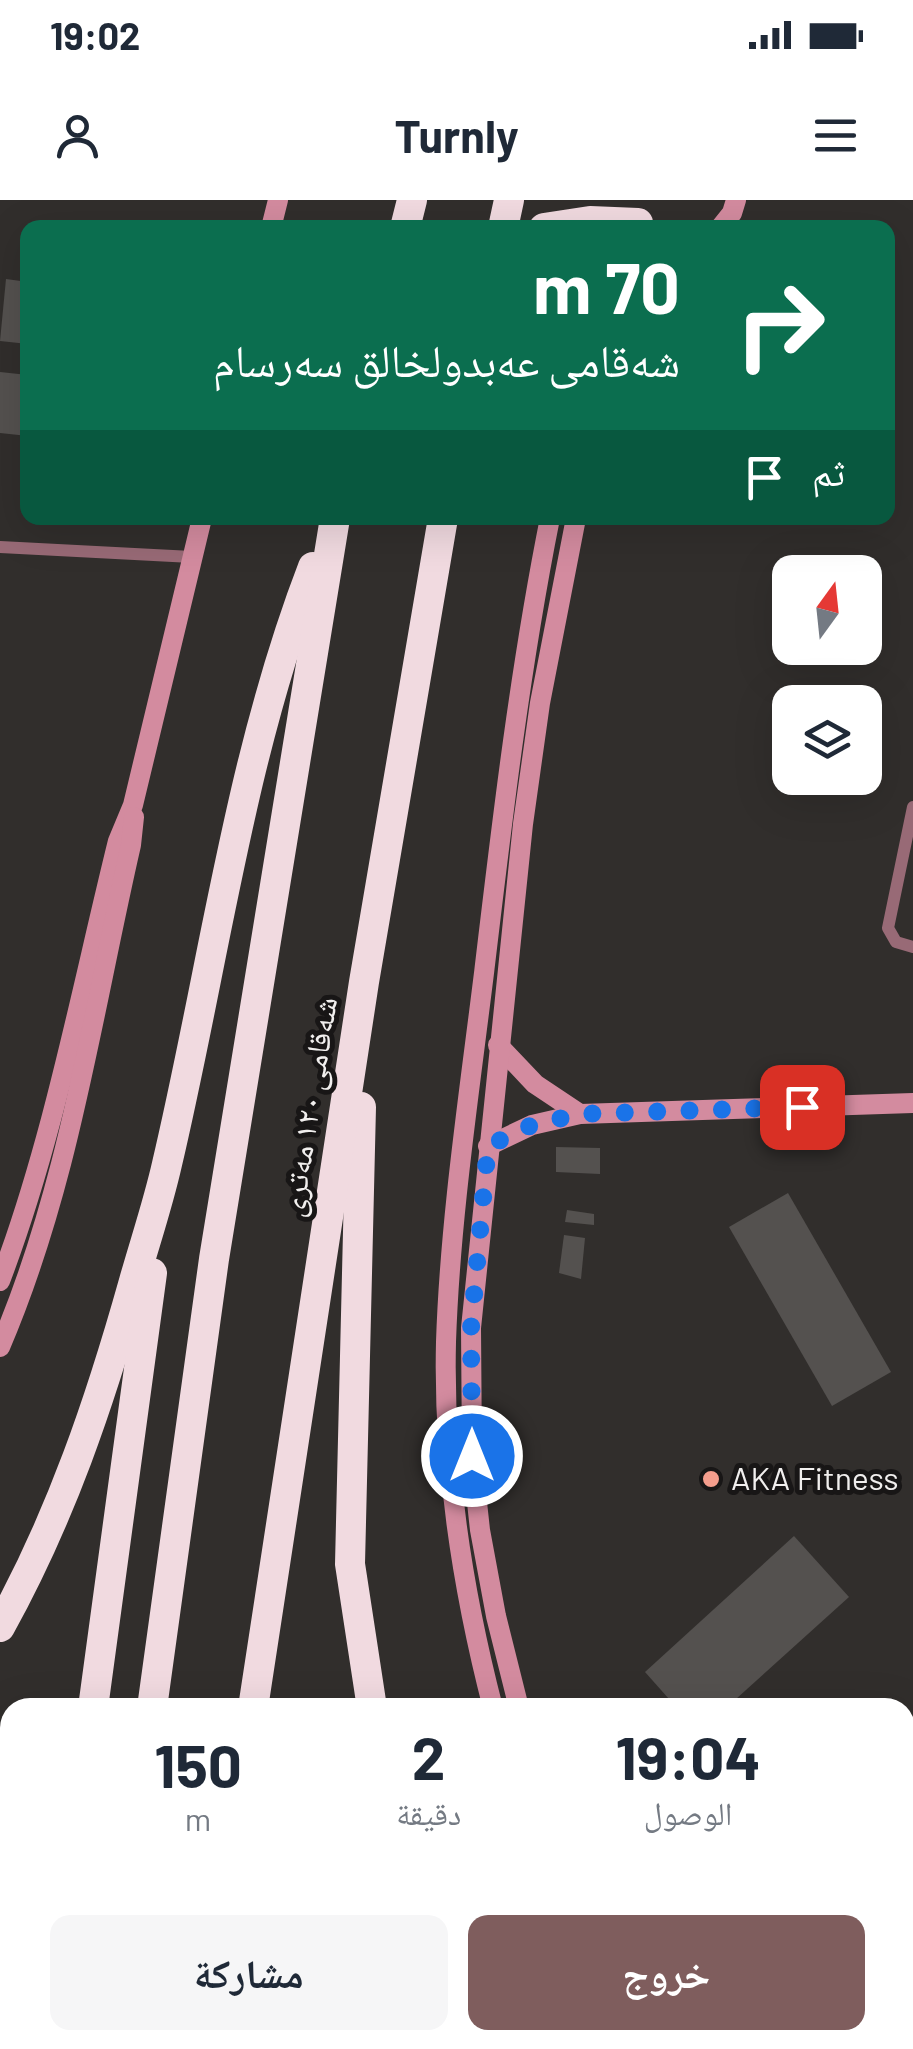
<!DOCTYPE html>
<html lang="ar">
<meta charset="utf-8">
<style>
body{margin:0;font-family:Barlow,"Noto Naskh Arabic",sans-serif;background:#f6f6f7;color:#1f2937;direction:rtl;height:100vh;display:flex;flex-direction:column;font-size:38px;white-space:nowrap}
*{box-sizing:border-box;margin:0}
p{font-size:32px;color:#747a83}
.icon{flex:none;width:55px;height:55px;fill:none;stroke:currentColor;stroke-width:2;stroke-linecap:round;stroke-linejoin:round}
.map{position:relative;flex:1;overflow:hidden;direction:ltr}
.drawer{position:absolute;left:0px;top:1498px;width:915px;height:352px;display:flex;flex-direction:column;background:#fff;border-radius:30px 30px 0 0;box-shadow:0 10px 40px #0002;direction:rtl}
.drawer>*{flex:none}
.guide{position:absolute;left:20px;top:20px;width:875px;height:305px;border-radius:20px;box-shadow:0 10px 40px #0002;direction:rtl;background:#0b6e4f;color:#fff;overflow:hidden}
.needle{width:65px;rotate:15deg}
.controls{position:absolute;left:772px;top:355px;display:grid;gap:20px}
.controls a{display:grid;place-items:center;width:110px;height:110px;border-radius:20px;background:#fff;box-shadow:0 10px 40px #0002;font-size:50px}
.pin{position:absolute;display:grid;place-items:center;width:85px;height:85px;color:#fff;margin:-42px;border-radius:20px;box-shadow:0 5px 15px #0006}
.me{position:absolute;width:110px;margin:-55px;rotate:0deg;stroke-linejoin:round;filter:drop-shadow(0 0 8px #0008)}
.turn{display:flex;align-items:center;gap:35px;height:210px;padding:0 50px;font-size:45px}
.turn .icon{width:130px;height:130px;stroke-width:2.5}
.turn b{display:block;font-size:70px;line-height:85px}
.then{display:flex;align-items:center;height:95px;padding:0 50px;background:#0003;gap:20px;font-size:38px}
.eta{display:flex;justify-content:space-evenly;align-items:center;height:170px;text-align:center}
.eta b{font-size:60px;font-weight:700;line-height:70px}
.action{display:flex;gap:20px;margin-top:auto;padding:20px 50px}
.action a{flex:1;height:115px;border-radius:20px;background:#7f5d5d;color:#fff;font-size:40px;font-weight:700;line-height:115px;text-align:center}
.action a+a{background:#f6f6f7;color:#1f2937}
.status{display:flex;justify-content:space-between;align-items:center;height:70px;padding:0 50px;background:#fff;direction:ltr}
.status svg{height:28px;fill:currentColor}
header{display:flex;justify-content:space-between;align-items:center;height:130px;padding:0 50px;background:#fff;font-size:45px;font-weight:700}
.map>svg:first-child{display:block}
</style>
<div class="status"><b>19:02</b><svg viewBox="0 0 49 12"><path d="M0 12V9h3v3zM5 12V6h3v6zM10 12V3h3v9zM15 12V0h3v12zM26 1h20v11H26zM47 4h2v5h-2z"/></svg></div>
<header><svg class="icon" aria-label="menu" viewBox="0 0 24 24"><path d="M4 6h16M4 12h16M4 18h16"/></svg>Turnly<svg class="icon" aria-label="person" viewBox="0 0 24 24"><circle cx="12" cy="8" r="4"/><path d="M4 21q1-7 8-7t8 7"/></svg></header>
<div class="map">
<svg width="913" height="1849" viewBox="0 0 913 1849">
<rect width="100%" height="100%" fill="#312e2c"/>
<!-- building -->
<g fill="#54514f">
<polygon points="6,79 28,82 28,144 0,141"/>
<polygon points="0,172 28,175 28,236 0,233"/>
<polygon points="556,947 600,948 600,974 556,972"/>
<polygon points="788,993 891,1172 832,1206 729,1027"/>
<polygon points="567,1010 594,1014 594,1025 565,1022"/>
<polygon points="564,1035 585,1038 581,1079 559,1073"/>
<polygon points="794,1336 849,1397 726,1508 677,1508 645,1472"/>
<polygon points="905,1666 913,1667 913,1777 905,1777"/>
</g>
<g fill="none" stroke-linecap="round" stroke-linejoin="round">
<!-- lane -->
<g stroke="#986a76" stroke-width="12">
<polyline points="0,347 192,357"/>
<polyline points="913,607 888,728 896,742 913,747"/>
</g>
<!-- street -->
<polyline stroke="#986a76" stroke-width="20" points="905,1608 913,1608"/>
<!-- secondary -->
<g stroke="#d38b9f" stroke-width="20">
<polyline points="271,28 278,0"/>
<polyline points="720,28 732,13 736,0"/>
<polyline points="498,845 535,884 580,914"/>
<polyline points="488,946 532,925 580,914 913,903"/>
<path d="M0 1081C53 942 82 786 118 641L133 605 202 318"/>
<path d="M0 1147C69 986 92 814 131 645L134 617"/>
<path d="M493 1508C462 1388 443 1265 446 1142 450 1020 469 895 484 773 502 621 520 468 550 318"/>
<polyline points="519,1508 496,1416 480,1330 472,1256 471,1128 523,624 540,503 576,318"/>
<polyline points="0,1804 8,1805"/>
<polyline points="287,1840 348,1849"/>
<polyline points="621,1840 625,1849"/>
<polyline points="651,1840 655,1849"/>
<polyline points="569,1849 577,1840"/>
</g>
<!-- highway -->
<g stroke="#f1dae0" stroke-width="30">
<polyline points="405,28 412,0"/>
<polyline points="503,28 509,0"/>
<polyline points="544,28 590,21 638,23"/>
<polyline points="361,907 350,1364 372,1508"/>
<path d="M0 1427C61 1317 100 1202 134 1081 145 1042 158 1004 167 964 214 765 239 559 313 367"/>
<polyline points="93,1508 152,1073"/>
<polyline points="152,1508 214,1059 335,318"/>
<polyline points="253,1508 364,782 443,318"/>
<polyline points="477,1840 481,1849"/>
<polyline points="53,1849 54,1840"/>
<polyline points="109,1849 110,1840"/>
<polyline points="204,1849 205,1840"/>
</g>
</g>
<g fill="none" stroke-linecap="round" stroke-linejoin="round">
<!-- route -->
<polyline stroke="#1a73e8" stroke-width="18" stroke-dasharray="0 32.4" points="472,1256 471,1128 488,946 532,925 580,914 802,907"/>
</g>
<!-- markers -->
<circle fill="#f49d8c" stroke="#181616" stroke-width="4" cx="711" cy="1279" r="10"/>
<g text-anchor="middle" stroke-width="10" stroke-linejoin="round" paint-order="stroke">
<!-- street labels -->
<g font-size="32" fill="#f1efee" stroke="#181616">
<text transform="translate(309 907) rotate(-81)" y="11">شەقامی ١٢٠ مەتری</text>
</g>
<!-- poi labels -->
<g font-size="32" fill="#f1efee" stroke="#181616" text-anchor="start">
<text x="731" y="1290">AKA Fitness</text>
</g>
</g>
</svg>
<div class="controls">
<a><svg class="needle" viewBox="-14 -14 28 28"><path d="M0-13l5 13h-10z" fill="#e53935"/><path d="M0 13l5-13h-10z" fill="#747a83"/></svg></a>
<a><svg class="icon" aria-label="layers" viewBox="0 0 24 24"><path d="M12 4l9 5-9 5-9-5zM3 14l9 5 9-5"/></svg></a>
</div>
<div class="pin" style="left:802px;top:907px;background:#d93025"><svg class="icon" aria-label="arrive" viewBox="0 0 24 24"><path d="M6 21V4h12l-3 4 3 4H6"/></svg></div>
<svg class="me" style="left:472px;top:1256px" viewBox="-20 -20 40 40"><circle r="17" fill="#1a73e8" stroke="#fff" stroke-width="3"/><path d="M0-11L8 9 0 5-8 9z" fill="#fff"/></svg>
<div class="guide">
<div class="turn"><svg class="icon" aria-label="right" viewBox="0 0 24 24"><path d="M7 20v-9h11M14 6l5 5-5 5"/></svg><div><b>70 m</b>شەقامی عەبدولخالق سەرسام</div></div>
<div class="then">ثم<svg class="icon" aria-label="arrive" viewBox="0 0 24 24"><path d="M6 21V4h12l-3 4 3 4H6"/></svg></div>
</div>
<section class="drawer">
<div class="eta">
<div><b>19:04</b><p>الوصول</p></div>
<div><b>2</b><p>دقيقة</p></div>
<div><b>150</b><p>m</p></div>
</div>
<div class="action"><a>خروج</a><a>مشاركة</a></div>
</section>
</div>
